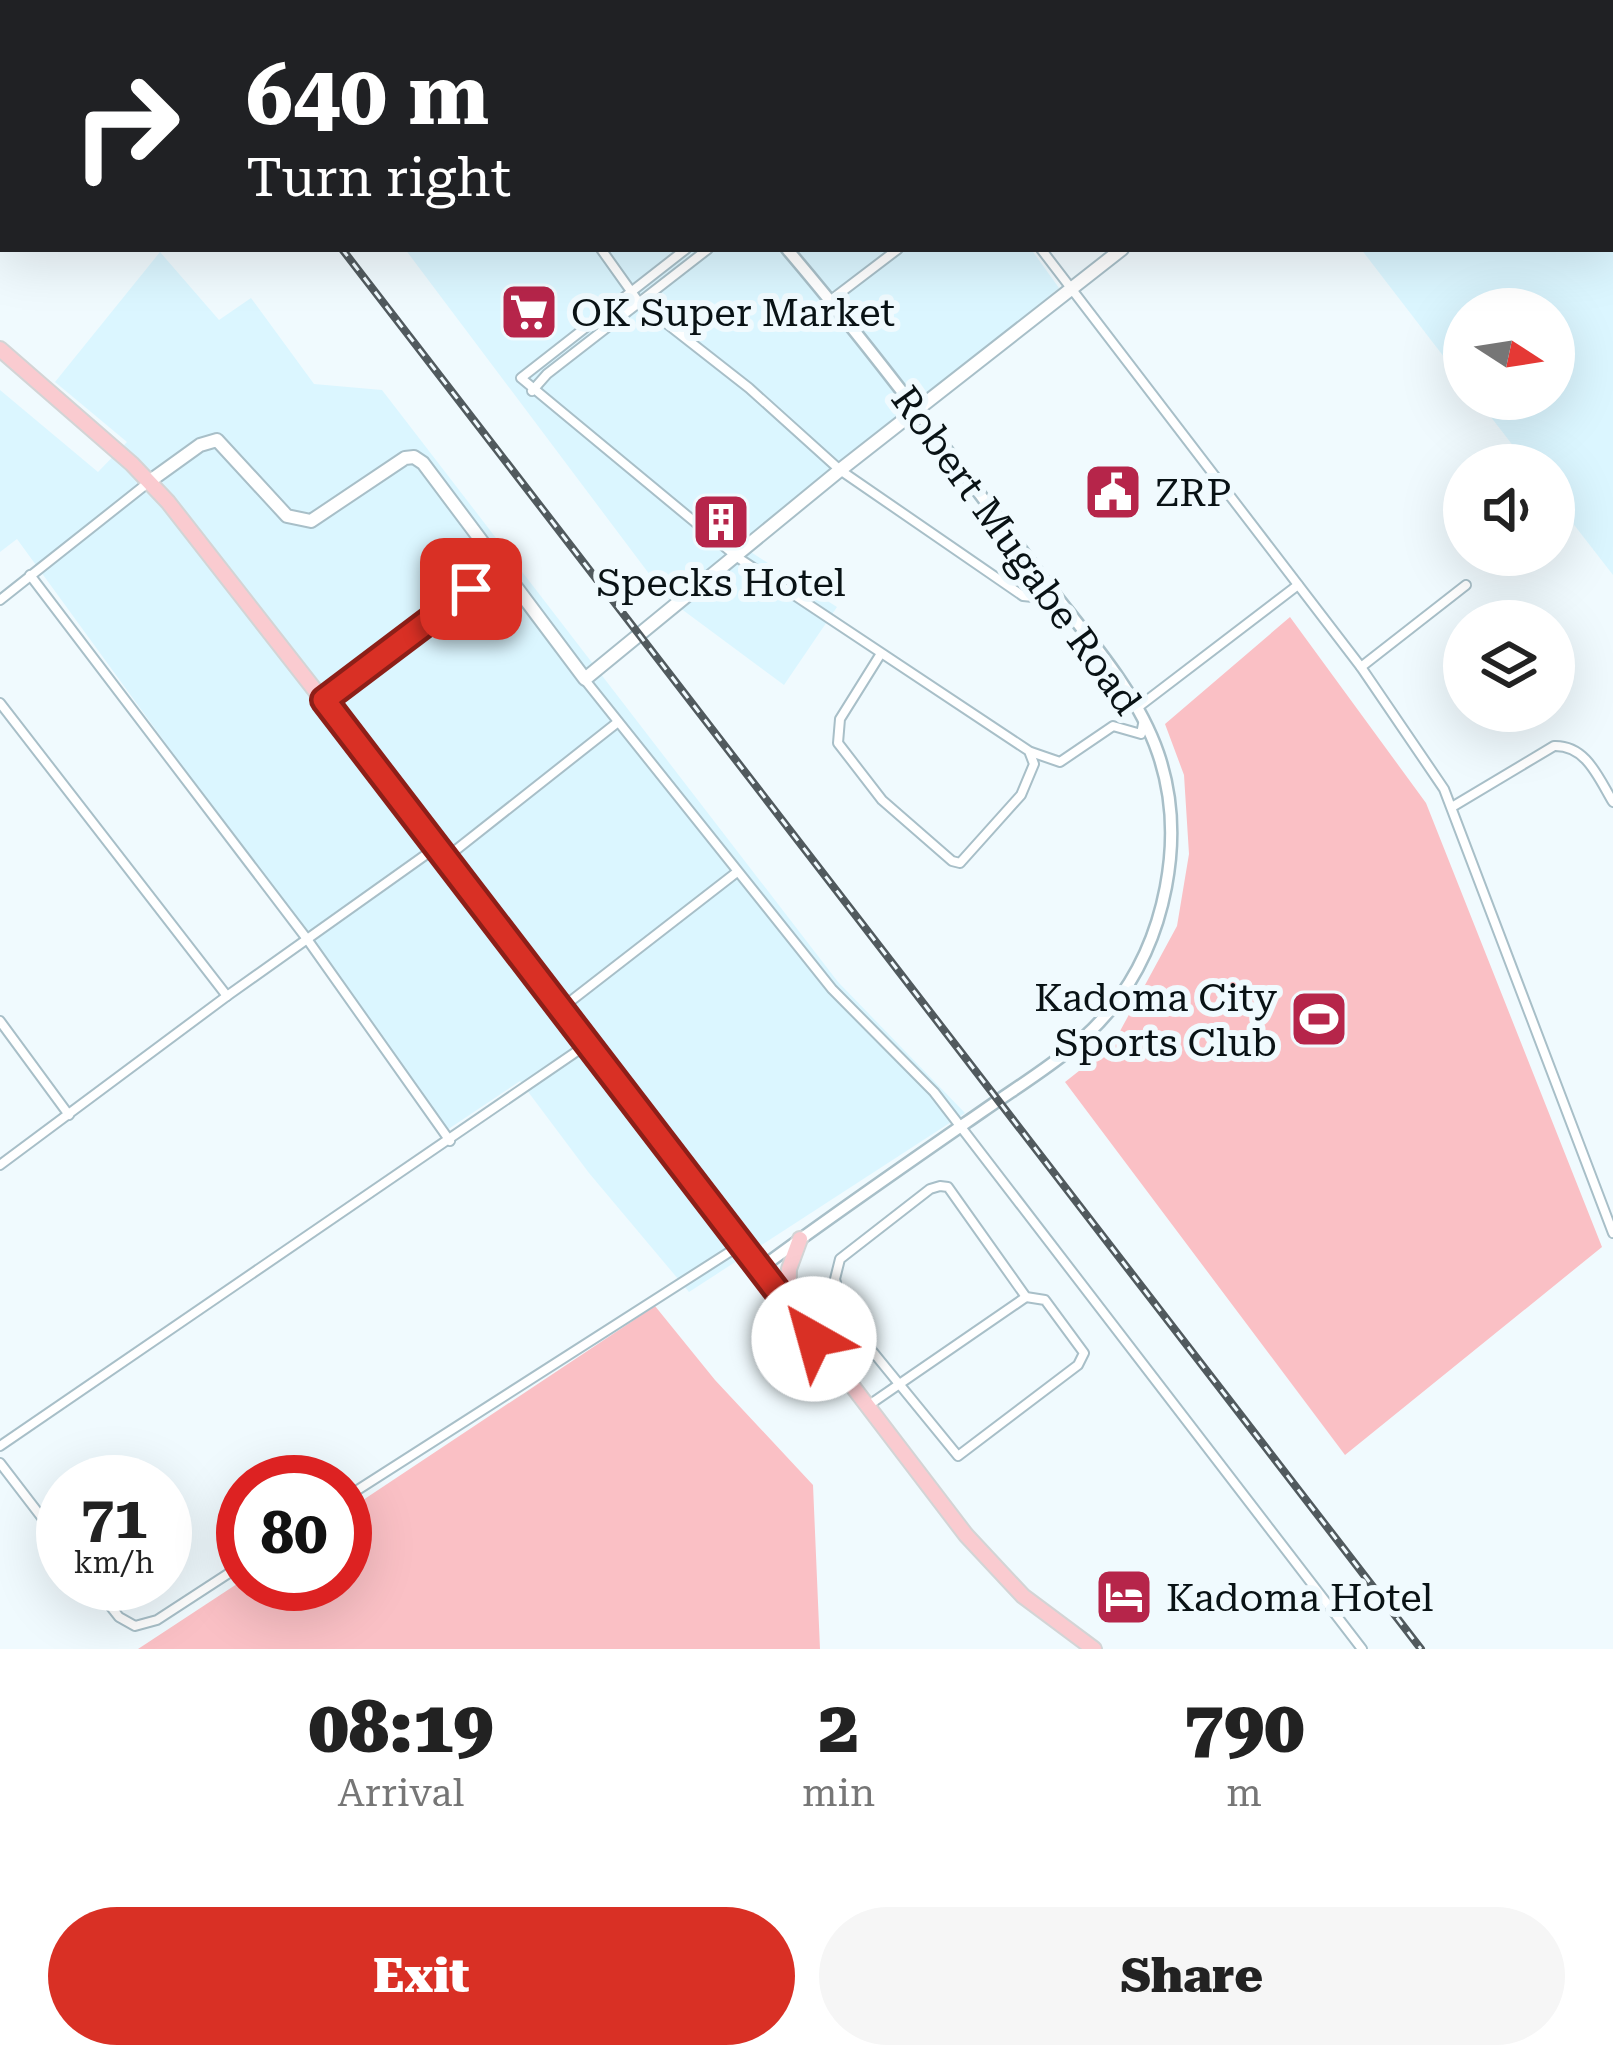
<!DOCTYPE html>
<style>
body{margin:0;font-family:"Roboto Serif",serif;background:#f6f6f6;color:#222;height:100vh;display:flex;flex-direction:column;font-size:45px;white-space:nowrap}
*{box-sizing:border-box;margin:0}
p{font-size:39px;color:#767676}
.icon{flex:none;width:66px;height:66px;fill:none;stroke:currentColor;stroke-width:2;stroke-linecap:round;stroke-linejoin:round}
.map{position:relative;height:1649px;overflow:hidden}
.details{display:flex;flex-direction:column;background:#fff;flex:1}
.details>*{flex:none}
.banner{position:absolute;left:0px;top:0px;width:1614px;height:252px;box-shadow:0 12px 48px #0002;background:#202124;color:#fff;overflow:hidden}
.needle{width:78px;rotate:102deg}
.controls{position:absolute;left:1443px;top:288px;display:grid;gap:24px}
.controls a{display:grid;place-items:center;width:132px;height:132px;border-radius:50%;background:#fff;box-shadow:0 12px 48px #0002;font-size:60px}
.speed{position:absolute;left:36px;top:1455px;display:flex;gap:24px;font-size:60px;font-weight:700;text-align:center}
.speed>*{display:grid;place-content:center;width:156px;height:156px;border-radius:50%;background:#fff;box-shadow:0 12px 48px #0002;line-height:1}
.speed small{font-size:30px;font-weight:400}
.speed .limit{border:18px solid #d22;background:#fff;color:#111}
.pin{position:absolute;display:grid;place-items:center;width:102px;height:102px;color:#fff;margin:-51px;border-radius:24px;box-shadow:0 6px 18px #0006}
.me{position:absolute;width:132px;margin:-66px;rotate:322deg;stroke-linejoin:round;filter:drop-shadow(0 0 9px #0008)}
.turn{display:flex;align-items:center;gap:42px;height:252px;padding:0 48px;font-size:54px}
.turn .icon{width:156px;height:156px;stroke-width:2.5}
.turn b{display:block;font-size:84px;line-height:102px}
.eta{display:flex;justify-content:space-evenly;align-items:center;height:204px;text-align:center}
.eta b{font-size:72px;font-weight:800;line-height:84px}
.button{display:flex;gap:24px;margin-top:auto;padding:24px 48px}
.button a{flex:1;height:138px;border-radius:72px;background:#d93025;color:#fff;font-size:48px;font-weight:800;line-height:138px;text-align:center}
.button a+a{background:#f6f6f6;color:#222}
.map>svg:first-child{display:block}
</style>
<div class="map">
<svg width="1613" height="1649" viewBox="0 0 1613 1649">
<rect width="100%" height="100%" fill="#f0fafe"/>
<!-- built -->
<g fill="#dbf6ff">
<polygon points="282,0 921,0 923,3 278,3"/>
<polygon points="1473,0 1613,0 1613,575 1554,499 1554,465 1528,465 1477,399 1554,399 1554,309 1464,309 1464,383 1361,249 1611,249 1611,3 1469,3"/>
<polygon points="405,249 1031,249 1059,288 743,547 837,607 784,685 668,599"/>
<polygon points="160,252 219,320 251,298 314,384 382,390 838,982 965,1113 689,1292 589,1173 520,1081 447,1130 17,539 0,552 0,390 98,472 127,442 55,382"/>
</g>
<!-- green -->
<g fill="#fac0c5">
<polygon points="1290,617 1426,803 1602,1247 1345,1455 1065,1082 1113,1044 1177,926 1189,854 1184,775 1165,724"/>
<polygon points="655,1306 715,1380 813,1485 820,1649 138,1649 243,1580 243,1584 345,1584 345,1512"/>
</g>
<g fill="none" stroke-linecap="round" stroke-linejoin="round">
<!-- minor casing -->
<g stroke="#a8bfc8" stroke-width="12">
<g id="minor">
<polyline points="413,0 416,3"/>
<polyline points="923,0 925,3"/>
<polyline points="1189,0 1192,3"/>
<polyline points="521,3 524,0"/>
<polyline points="749,3 753,0"/>
<polyline points="993,3 997,0"/>
<polyline points="601,249 638,301 749,388 840,470 1023,596 1033,597 1051,589"/>
<polyline points="686,249 521,378 737,557 1029,751 1034,764 1021,795 960,863 952,861 882,800 838,743 840,719 880,655"/>
<polyline points="1041,249 1361,667 1444,789 1613,1233"/>
<polyline points="831,300 898,249"/>
<polyline points="532,391 547,374 708,249"/>
<polyline points="30,575 307,939 450,1141"/>
<polyline points="0,600 149,482"/>
<polyline points="1361,667 1466,585"/>
<polyline points="585,680 832,989 934,1092 1362,1649"/>
<polyline points="324,700 500,567"/>
<polyline points="0,703 227,996"/>
<polyline points="1137,708 1298,585"/>
<polyline points="1031,752 1060,762 1113,726 1141,734 1143,724"/>
<path d="M1452 807 1554 746C1586 745 1598 777 1613 802"/>
<polyline points="447,857 618,722"/>
<polyline points="563,1007 737,872"/>
<polyline points="0,1021 69,1115"/>
<polyline points="0,1165 227,996 438,846"/>
<polygon points="940,1186 948,1187 1026,1297 1045,1300 1084,1353 1078,1365 958,1456 846,1319 835,1279 840,1259 930,1189"/>
<polyline points="869,1405 1026,1297"/>
<polyline points="0,1446 589,1043"/>
<polyline points="0,1463 63,1545"/>
<polyline points="345,1498 742,1244"/>
<polyline points="93,1584 119,1617 135,1626 157,1620 243,1564"/>
</g>
</g>
<!-- tertiary casing -->
<g stroke="#a8bfc8" stroke-width="15">
<g id="tertiary">
<polyline points="600,0 602,3"/>
<path d="M761 1268C834 1214 908 1163 983 1111 1027 1080 1076 1052 1110 1010 1166 941 1187 837 1158 753 1136 689 1083 632 1043 579 960 467 877 355 787 249"/>
</g>
</g>
<!-- secondary casing -->
<g stroke="#a8bfc8" stroke-width="16">
<g id="secondary">
<polyline points="1441,3 1445,0"/>
<polyline points="150,481 200,445 217,440 287,516 311,521 405,458 414,457 423,463 585,679 840,470 1122,249"/>
</g>
</g>
<!-- trunk casing -->
<g stroke="#d3d4d5" stroke-width="18">
<g id="trunk">
<polyline points="0,349 132,464 168,502 590,1042 966,1535 1023,1596 1094,1649"/>
<polyline points="788,1305 789,1269 800,1239"/>
</g>
</g>
<!-- minor -->
<use href="#minor" stroke="#fff" stroke-width="8"/>
<!-- tertiary -->
<use href="#tertiary" stroke="#fff" stroke-width="10"/>
<!-- secondary -->
<use href="#secondary" stroke="#fff" stroke-width="12"/>
<!-- trunk -->
<use href="#trunk" stroke="#facbd0" stroke-width="14"/>
<!-- rail casing -->
<g stroke="#515a5e" stroke-width="8">
<g id="rail">
<polyline points="150,0 153,3"/>
<polyline points="342,249 1421,1649"/>
</g>
</g>
<!-- rail -->
<use href="#rail" stroke="#f0fafe" stroke-width="3" stroke-dasharray="9" stroke-linecap="butt"/>
</g>
<g fill="none" stroke-linecap="round" stroke-linejoin="round">
<!-- route casing -->
<g stroke="#8d1f18" stroke-width="30">
<polyline id="route" points="471,589 324,700 814,1339"/>
</g>
<!-- route -->
<use href="#route" stroke="#d93025" stroke-width="21"/>
</g>
<!-- icons -->
<defs>
<g id="supermarket-square" transform="scale(3)"><rect x="-9" y="-9" width="18" height="18" rx="4" fill="#b6254a" stroke="#f0fafe"/><path d="M-6-5.5h2.5l.6 2H6L4.5 2H-2.5L-4.4-4H-6ZM-1.5 3.2a1.3 1.3 0 1 0 .1 0ZM3 3.2a1.3 1.3 0 1 0 .1 0Z" fill="#fff"/></g>
<g id="civic-square" transform="scale(3)"><rect x="-9" y="-9" width="18" height="18" rx="4" fill="#b6254a" stroke="#f0fafe"/><path d="M-.6-6.5H3V-4.5H.6V-3L4-1V1h2V6H-6V1h2V-1L-.6-3ZM-1.2 2.5V6h2.4V2.5Z" fill="#fff"/></g>
<g id="building-square" transform="scale(3)"><rect x="-9" y="-9" width="18" height="18" rx="4" fill="#b6254a" stroke="#f0fafe"/><path d="M-4-6H4V6H1V3H-1V6H-4ZM-2.5-4.3h1.7v1.8h-1.7ZM.8-4.3h1.7v1.8H.8ZM-2.5-1h1.7V.8h-1.7ZM.8-1h1.7V.8H.8Z" fill="#fff"/></g>
<g id="stadium-square" transform="scale(3)"><rect x="-9" y="-9" width="18" height="18" rx="4" fill="#b6254a" stroke="#f0fafe"/><path d="M0-5a6.5 5 0 1 0 0 10a6.5 5 0 1 0 0-10ZM-3.5-1.8h7v3.6h-7Z" fill="#fff"/></g>
<g id="hotel-square" transform="scale(3)"><rect x="-9" y="-9" width="18" height="18" rx="4" fill="#b6254a" stroke="#f0fafe"/><path d="M-6-4.5h1.5V1H6V5H4.5V3h-9V5H-6ZM-4 0a1.8 1.8 0 1 1 3.6 0ZM.5 0V-2.5h3Q6-2.5 6 0Z" fill="#fff"/></g>
</defs>
<g fill-rule="evenodd">
<use href="#supermarket-square" x="529" y="312"/>
<use href="#civic-square" x="1113" y="492"/>
<use href="#building-square" x="721" y="522"/>
<use href="#stadium-square" x="1319" y="1019"/>
<use href="#hotel-square" x="1124" y="1597"/>
</g>
<g text-anchor="middle" stroke-width="12" stroke-linejoin="round" paint-order="stroke">
<!-- poi labels -->
<g font-size="39" fill="#091215" stroke="#f0fafe" text-anchor="start">
<text x="571" y="326">OK Super Market</text>
<text x="1155" y="506">ZRP</text>
<text x="721" y="596" text-anchor="middle">Specks Hotel</text>
<text x="1277" y="1011" text-anchor="end">Kadoma City<tspan x="1277" dy="45">Sports Club</tspan></text>
<text x="1166" y="1611">Kadoma Hotel</text>
</g>
<!-- street labels -->
<g font-size="39" fill="#091215" stroke="#f0fafe">
<text transform="translate(1017 550) rotate(54)" y="14">Robert Mugabe Road</text>
</g>
</g>
</svg>
<div class="controls">
<a><svg class="needle" viewBox="-14 -14 28 28"><path d="M0-13l5 13h-10z" fill="#e53935"/><path d="M0 13l5-13h-10z" fill="#767676"/></svg></a>
<a><svg class="icon" aria-label="sound" viewBox="0 0 24 24"><path d="M4 9h4l5-4v14l-5-4H4zM17 9q2 3 0 6"/></svg></a>
<a><svg class="icon" aria-label="layers" viewBox="0 0 24 24"><path d="M12 4l9 5-9 5-9-5zM3 14l9 5 9-5"/></svg></a>
</div>
<div class="speed"><div>71<small>km/h</small></div><div class="limit">80</div></div>
<div class="pin" style="left:471px;top:589px;background:#d93025"><svg class="icon" aria-label="arrive" viewBox="0 0 24 24"><path d="M6 21V4h12l-3 4 3 4H6"/></svg></div>
<svg class="me" style="left:814px;top:1339px" viewBox="-20 -20 40 40"><circle r="19" fill="#fff"/><path d="M0-13L10 11 0 6-10 11z" fill="#d93025"/></svg>
<div class="banner">
<div class="turn"><svg class="icon" aria-label="right" viewBox="0 0 24 24"><path d="M7 20v-9h11M14 6l5 5-5 5"/></svg><div><b>640 m</b>Turn right</div></div>
</div>
</div>
<section class="details">
<div class="eta">
<div><b>08:19</b><p>Arrival</p></div>
<div><b>2</b><p>min</p></div>
<div><b>790</b><p>m</p></div>
</div>
<div class="button"><a>Exit</a><a>Share</a></div>
</section>
